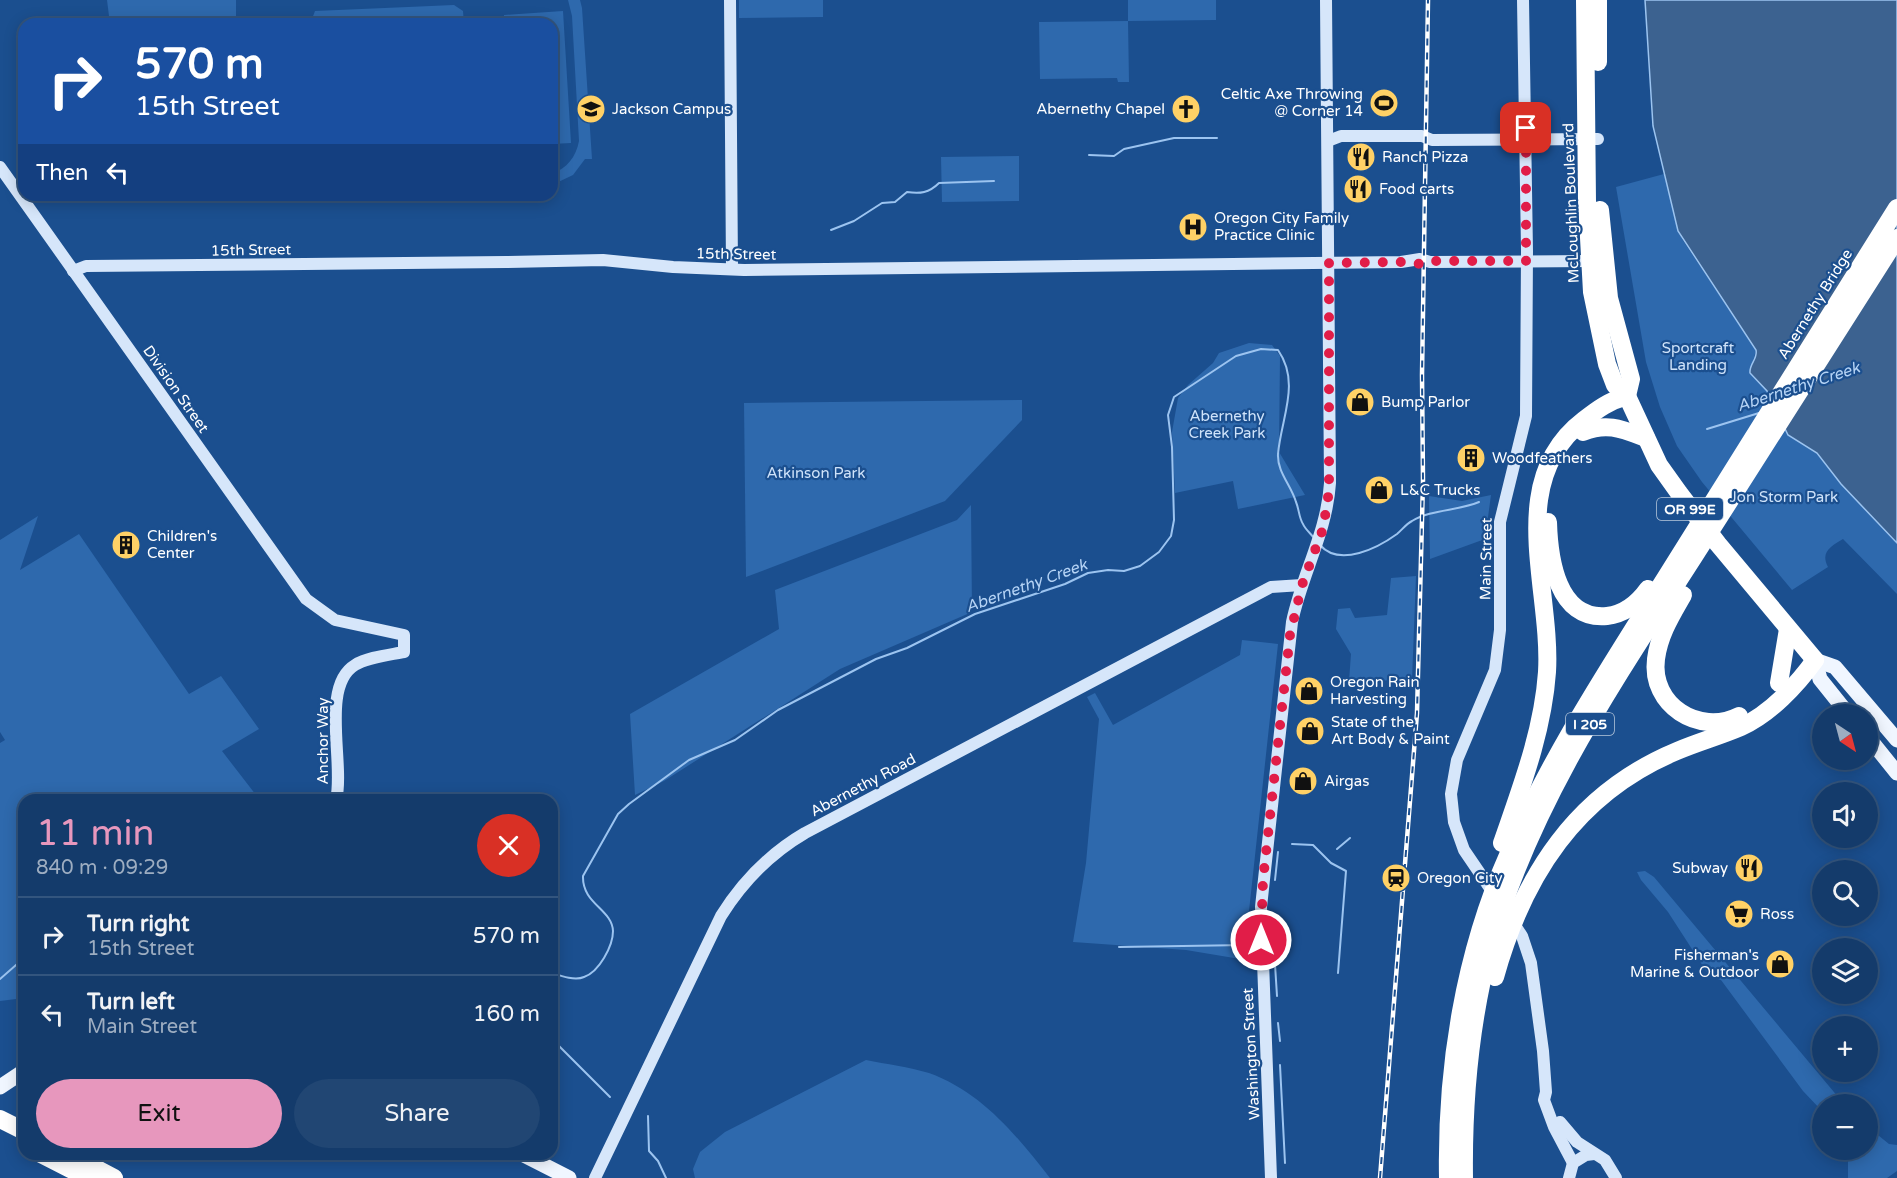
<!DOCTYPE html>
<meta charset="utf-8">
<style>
body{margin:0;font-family:"Varela Round",sans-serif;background:#214673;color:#f1f3f6;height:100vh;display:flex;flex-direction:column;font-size:22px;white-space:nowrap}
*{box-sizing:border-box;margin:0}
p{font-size:20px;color:#9dadc1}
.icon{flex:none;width:33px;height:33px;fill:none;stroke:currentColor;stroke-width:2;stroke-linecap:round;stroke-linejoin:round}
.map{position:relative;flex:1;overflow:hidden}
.panel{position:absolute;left:18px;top:794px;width:540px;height:366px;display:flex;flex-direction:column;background:#143b6b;border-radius:18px;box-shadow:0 3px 15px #0003,0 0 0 2px #33557e}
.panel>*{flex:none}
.guide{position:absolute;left:18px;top:18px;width:540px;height:183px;border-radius:18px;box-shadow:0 3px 15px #0003,0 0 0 2px #33557e;background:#1a4fa0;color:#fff;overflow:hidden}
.needle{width:39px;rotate:144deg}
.fabs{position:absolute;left:1812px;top:704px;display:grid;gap:12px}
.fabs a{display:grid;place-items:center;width:66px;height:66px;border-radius:50%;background:#143b6b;box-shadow:0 3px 15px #0003,0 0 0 2px #33557e;font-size:30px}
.pin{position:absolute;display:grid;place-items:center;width:51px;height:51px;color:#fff;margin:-26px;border-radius:12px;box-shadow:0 3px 9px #0006}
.me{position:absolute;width:66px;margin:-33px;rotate:0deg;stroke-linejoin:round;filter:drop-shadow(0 0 4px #0008)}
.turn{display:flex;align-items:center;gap:21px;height:126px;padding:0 18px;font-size:27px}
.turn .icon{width:78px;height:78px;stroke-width:2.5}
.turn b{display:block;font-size:42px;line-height:51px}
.then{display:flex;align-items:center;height:57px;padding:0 18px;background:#0003;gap:12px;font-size:22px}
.round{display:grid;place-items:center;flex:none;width:63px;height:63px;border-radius:32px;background:#214673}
.overview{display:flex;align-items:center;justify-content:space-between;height:102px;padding:0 18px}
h1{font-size:36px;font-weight:600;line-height:45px;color:#e797bd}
.cta{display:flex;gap:12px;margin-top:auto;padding:12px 18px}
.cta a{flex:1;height:69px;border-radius:36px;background:#e797bd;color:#111;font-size:24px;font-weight:600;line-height:69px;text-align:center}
.cta a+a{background:#214673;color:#f1f3f6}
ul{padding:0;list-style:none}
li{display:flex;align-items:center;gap:18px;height:78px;padding:0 18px;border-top:2px solid #33557e}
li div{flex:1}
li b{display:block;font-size:22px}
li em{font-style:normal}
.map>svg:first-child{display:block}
</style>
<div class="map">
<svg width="1897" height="1178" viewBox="0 0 1897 1178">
<rect width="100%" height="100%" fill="#1b4f8f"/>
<!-- green -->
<g fill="#2e69ad">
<polygon points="107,0 236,0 236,24 110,24"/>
<path d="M568 0H580L582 8 592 159H585L573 175 552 185V174C567 168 576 157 579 141L572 16Z"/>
<polygon points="739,0 823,0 823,17 739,18"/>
<polygon points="1128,0 1216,0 1216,20 1128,21 1129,82 1118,82 1117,78 1040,79 1039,22 1128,21"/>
<polygon points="454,5 463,11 464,24 310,24 315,11"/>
<polygon points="563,11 571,143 552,144 552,24 504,24 504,15"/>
<polygon points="1019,156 1019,201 942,202 941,157"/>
<path d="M1664 174 1682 239 1756 350 1750 373 1767 391 1788 435 1817 453 1841 484 1897 543V594L1843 539C1831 546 1820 552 1828 567L1792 590 1702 482 1677 446 1660 407 1646 362 1616 187Z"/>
<polygon points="1249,343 1272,345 1280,356 1279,452 1305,495 1238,509 1233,481 1175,493 1172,432 1178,398 1188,385 1213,363 1219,353"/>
<polygon points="1022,400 1022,420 945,501 746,577 744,403"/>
<polygon points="1491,495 1485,539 1430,559 1429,496 1462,501"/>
<polygon points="971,505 972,612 840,669 664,781 635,795 630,714 779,629 775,590 957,520"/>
<polygon points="38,516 20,570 79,534 189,694 221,676 259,729 222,751 259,799 24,800 24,998 0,1001 0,743 5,740 0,732 0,540"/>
<polygon points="1416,576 1412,680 1349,681 1351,654 1336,629 1338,609 1350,608 1355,618 1387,615 1391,578"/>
<polygon points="1242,640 1278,644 1249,911 1252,961 1186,950 1073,942 1086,863 1099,719 1087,697 1095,693 1113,725 1240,655"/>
<polygon points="1645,871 1654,877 1844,1104 1822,1104 1822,1111 1803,1091 1721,980 1710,977 1668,912 1641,880 1637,872"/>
<path d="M866 1060C886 1064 909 1067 929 1073 982 1092 1017 1136 1050 1178H695L693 1169 700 1152 725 1132Z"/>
<polygon points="1868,1127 1889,1144 1897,1145 1897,1171 1887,1178 1848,1178 1848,1149 1868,1149"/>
</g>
<!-- water -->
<path fill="#3c6290" stroke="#9cc4f0" stroke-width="1.5" d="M1645 0H1897V543L1841 484 1817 453 1788 435 1767 391 1750 373C1749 364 1758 359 1756 350L1678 231 1653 126Z"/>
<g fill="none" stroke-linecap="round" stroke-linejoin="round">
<!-- stream -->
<g stroke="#9cc4f0" stroke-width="2">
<polyline points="1089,155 1114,156 1124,149 1174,138 1217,138"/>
<path d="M831 230 854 221 882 203 895 202 907 192C920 194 929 193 939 183L994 181"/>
<polyline points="1707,429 1759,413"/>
<path d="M1320 545C1340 568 1379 547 1397 534 1402 530 1406 524 1412 521 1431 509 1459 511 1479 502"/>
<polyline points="1292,844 1313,845 1331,863 1346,871 1338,973"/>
<polyline points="1337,849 1350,838"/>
<polyline points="1275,880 1278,852"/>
<polyline points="1273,933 1277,996"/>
<polyline points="1119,947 1246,945"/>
<path d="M552 973C561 976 575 981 584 977 599 972 613 946 613 931 612 909 582 904 583 876L618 814 629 804 689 760 735 740 778 710 876 659 907 648 975 614 1065 584 1088 573 1108 570 1124 571 1140 566 1159 552 1171 536 1174 520 1172 447 1168 415 1174 397 1236 356 1261 349 1278 350C1301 383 1281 418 1278 454 1277 472 1291 485 1296 502 1299 509 1299 518 1303 524 1305 529 1311 534 1315 539"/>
<polyline points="0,979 24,958"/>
<polyline points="1278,1023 1280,1041"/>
<polyline points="552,1039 610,1097"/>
<polyline points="1280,1065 1285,1163"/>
<polyline points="648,1116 649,1151 658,1161 666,1178"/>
</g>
<!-- secondary -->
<g stroke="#d6e6fa" stroke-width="12">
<polyline points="730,0 732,269"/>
<polyline points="1328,141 1341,136 1422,136 1432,140 1598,139"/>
<path d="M0 167 306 599 335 620 404 635V652C389 655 368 657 355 665 320 686 345 764 336 800"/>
<polyline points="73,271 86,266 506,262 603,260 673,267 744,270 1401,262 1420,259 1430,262 1590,261"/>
<polyline points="1496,897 1464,850 1454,822 1451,794 1457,760 1495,670 1500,630 1500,522 1526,416 1527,251 1523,0"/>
<polyline points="1511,919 1522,936 1531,963 1543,1051 1546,1092 1544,1100 1554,1127 1573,1163"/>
<polyline points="1560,1122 1577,1142 1605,1160 1616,1178"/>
<path d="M595 1178 721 916C743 881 769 854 805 833L1271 587 1302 585"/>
<path d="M1271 1178 1261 907 1292 622C1302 574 1327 532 1330 483L1326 0"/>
<polyline points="1569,1178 1573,1163 1586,1155 1594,1154"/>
</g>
<!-- primary -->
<g stroke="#f0f6ff" stroke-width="15">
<polyline points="1815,660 1835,667 1897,740"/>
<polyline points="1815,660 1820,679 1848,714"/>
<polyline points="1868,737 1897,773"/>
<polyline points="0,1087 24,1071"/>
<polyline points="522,1154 569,1178"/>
</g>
<!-- highway -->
<g stroke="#fff" stroke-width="18">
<polyline points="1585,0 1587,201 1592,292 1607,364 1615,385 1627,396 1659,465 1679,493 1718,544 1815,660"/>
<polyline points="1598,0 1598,62"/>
<polyline points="1600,210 1609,298 1631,379 1627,396"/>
<path d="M1583 432C1607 422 1622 429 1646 438"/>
<path d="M1548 522C1549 558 1557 621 1607 616 1624 614 1638 603 1648 589"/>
<path d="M1683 595C1671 616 1659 635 1656 659 1650 705 1699 736 1739 716"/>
<polyline points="1779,683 1788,629"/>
<path d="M1502 843C1521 788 1543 731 1547 672 1552 588 1504 481 1584 420 1598 409 1609 401 1627 396"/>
<path d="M1495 977C1523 876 1576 793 1677 751 1698 742 1720 736 1741 727 1770 714 1797 685 1815 660"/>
<polyline points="0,1119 24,1131"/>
<polyline points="41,1154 88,1178"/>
<polyline points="78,1159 114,1178"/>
<path d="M1448 1178C1446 1068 1464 954 1509 853 1552 754 1611 665 1668 574 1744 452 1820 330 1897 208"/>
<path d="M1464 1178C1463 1101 1470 1022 1490 947 1529 805 1616 678 1695 555 1763 450 1830 344 1897 238"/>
</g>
<!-- rail casing -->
<g stroke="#fff" stroke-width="4.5">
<polyline id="rail" points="1380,1178 1417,713 1423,481 1422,375 1428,0"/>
</g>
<!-- rail -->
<use href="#rail" stroke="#1b4f8f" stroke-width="2" stroke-dasharray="7" stroke-linecap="butt"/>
</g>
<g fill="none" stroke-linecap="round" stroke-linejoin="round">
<!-- route -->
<polyline stroke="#e11d48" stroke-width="10" stroke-dasharray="0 18" points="1261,940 1263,880 1290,635 1302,585 1323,529 1329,491 1329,263 1401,262 1421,264 1430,261 1526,261 1526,128"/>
</g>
<!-- icons -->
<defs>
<g id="stadium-disc" transform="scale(1.5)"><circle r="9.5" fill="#ffd166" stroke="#1b4f8f"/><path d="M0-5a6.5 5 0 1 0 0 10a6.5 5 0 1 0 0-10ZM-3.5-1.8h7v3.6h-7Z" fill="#111"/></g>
<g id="school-disc" transform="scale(1.5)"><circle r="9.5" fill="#ffd166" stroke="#1b4f8f"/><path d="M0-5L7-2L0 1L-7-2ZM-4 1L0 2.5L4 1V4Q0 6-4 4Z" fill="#111"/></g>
<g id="church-disc" transform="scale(1.5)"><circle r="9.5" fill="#ffd166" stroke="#1b4f8f"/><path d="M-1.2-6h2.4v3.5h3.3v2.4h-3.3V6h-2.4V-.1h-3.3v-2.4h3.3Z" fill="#111"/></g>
<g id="restaurant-disc" transform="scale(1.5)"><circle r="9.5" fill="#ffd166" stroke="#1b4f8f"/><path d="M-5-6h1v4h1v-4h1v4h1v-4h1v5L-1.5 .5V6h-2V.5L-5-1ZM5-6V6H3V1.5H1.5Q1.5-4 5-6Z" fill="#111"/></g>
<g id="hospital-disc" transform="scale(1.5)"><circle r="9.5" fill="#ffd166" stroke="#1b4f8f"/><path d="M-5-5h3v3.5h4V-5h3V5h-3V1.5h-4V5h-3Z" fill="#111"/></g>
<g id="shop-disc" transform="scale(1.5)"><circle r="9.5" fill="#ffd166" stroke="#1b4f8f"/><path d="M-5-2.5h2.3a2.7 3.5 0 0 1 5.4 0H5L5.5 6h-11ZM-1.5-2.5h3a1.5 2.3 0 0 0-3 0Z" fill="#111"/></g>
<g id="building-disc" transform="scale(1.5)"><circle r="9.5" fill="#ffd166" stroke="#1b4f8f"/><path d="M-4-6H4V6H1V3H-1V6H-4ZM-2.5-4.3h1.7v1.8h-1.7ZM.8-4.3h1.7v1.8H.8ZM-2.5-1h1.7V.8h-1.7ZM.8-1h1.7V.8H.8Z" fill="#111"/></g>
<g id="station-disc" transform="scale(1.5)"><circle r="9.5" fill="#ffd166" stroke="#1b4f8f"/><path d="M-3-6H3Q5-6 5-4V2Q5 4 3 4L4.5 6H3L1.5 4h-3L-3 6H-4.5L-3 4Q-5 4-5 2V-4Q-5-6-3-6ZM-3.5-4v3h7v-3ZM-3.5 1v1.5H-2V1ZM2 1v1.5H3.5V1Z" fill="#111"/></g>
<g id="supermarket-disc" transform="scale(1.5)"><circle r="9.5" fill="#ffd166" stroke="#1b4f8f"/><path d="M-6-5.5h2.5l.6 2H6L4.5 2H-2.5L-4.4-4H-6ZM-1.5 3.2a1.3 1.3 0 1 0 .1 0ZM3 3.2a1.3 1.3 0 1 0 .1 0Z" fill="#111"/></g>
</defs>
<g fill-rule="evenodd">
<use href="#stadium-disc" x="1384" y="103"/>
<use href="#school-disc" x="591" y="109"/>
<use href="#church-disc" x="1186" y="109"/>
<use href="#restaurant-disc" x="1361" y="157"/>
<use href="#restaurant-disc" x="1358" y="189"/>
<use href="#hospital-disc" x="1193" y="227"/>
<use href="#shop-disc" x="1360" y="402"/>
<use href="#building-disc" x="1471" y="458"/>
<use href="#shop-disc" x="1379" y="490"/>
<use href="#building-disc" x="126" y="545"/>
<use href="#shop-disc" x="1309" y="691"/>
<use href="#shop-disc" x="1310" y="731"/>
<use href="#shop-disc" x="1303" y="781"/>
<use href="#restaurant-disc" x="1749" y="868"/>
<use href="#station-disc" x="1396" y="878"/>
<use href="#supermarket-disc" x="1739" y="914"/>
<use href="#shop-disc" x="1780" y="964"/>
</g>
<g text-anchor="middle" stroke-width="4.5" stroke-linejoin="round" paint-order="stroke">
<!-- shield labels -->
<g fill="#1b4f8f" stroke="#bbcadd" stroke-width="1.5">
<rect x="1657" y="498" width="66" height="22" rx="4.5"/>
<rect x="1566" y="713" width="48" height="22" rx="4.5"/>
</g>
<g font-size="14" font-weight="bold" fill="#fff">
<text x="1690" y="514">OR 99E</text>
<text x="1590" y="729">I 205</text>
</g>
<!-- poi labels -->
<g font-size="15" fill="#fff" stroke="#1b4f8f" text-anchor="start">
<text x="1363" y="99" text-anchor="end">Celtic Axe Throwing<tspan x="1363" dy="17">@ Corner 14</tspan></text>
<text x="612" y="114">Jackson Campus</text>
<text x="1165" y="114" text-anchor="end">Abernethy Chapel</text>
<text x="1382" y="162">Ranch Pizza</text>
<text x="1379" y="194">Food carts</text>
<text x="1214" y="223">Oregon City Family<tspan x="1214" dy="17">Practice Clinic</tspan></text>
<text x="1381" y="407">Bump Parlor</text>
<text x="1492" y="463">Woodfeathers</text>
<text x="1400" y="495">L&amp;C Trucks</text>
<text x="147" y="541">Children's<tspan x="147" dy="17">Center</tspan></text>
<text x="1330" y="687">Oregon Rain<tspan x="1330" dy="17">Harvesting</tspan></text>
<text x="1331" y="727">State of the<tspan x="1331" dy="17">Art Body &amp; Paint</tspan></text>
<text x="1324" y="786">Airgas</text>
<text x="1728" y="873" text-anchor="end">Subway</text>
<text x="1417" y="883">Oregon City</text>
<text x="1760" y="919">Ross</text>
<text x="1759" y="960" text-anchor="end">Fisherman's<tspan x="1759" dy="17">Marine &amp; Outdoor</tspan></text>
</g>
<!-- street labels -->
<g font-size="15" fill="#fff" stroke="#1b4f8f">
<text transform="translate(1571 203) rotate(-92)" y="5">McLoughlin Boulevard</text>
<text transform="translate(251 250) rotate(-1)" y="5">15th Street</text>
<text transform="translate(736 254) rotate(1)" y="5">15th Street</text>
<text transform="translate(1815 304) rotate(-58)" y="5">Abernethy Bridge</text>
<text transform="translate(176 389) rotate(55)" y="5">Division Street</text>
<text transform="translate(1486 559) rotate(-89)" y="5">Main Street</text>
<text transform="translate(323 741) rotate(-90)" y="5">Anchor Way</text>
<text transform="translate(863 785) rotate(-28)" y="5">Abernethy Road</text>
<text transform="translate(1251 1054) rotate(-93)" y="5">Washington Street</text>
</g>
<!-- park labels -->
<g font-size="15" fill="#cfe3fa" stroke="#1b4f8f">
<text x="1698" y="353">Sportcraft<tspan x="1698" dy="17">Landing</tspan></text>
<text x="1227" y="421">Abernethy<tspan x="1227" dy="17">Creek Park</tspan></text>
<text x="816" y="478">Atkinson Park</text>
<text x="1784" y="502">Jon Storm Park</text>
</g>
<!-- water labels -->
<g font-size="16" font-style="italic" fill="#b5d3f5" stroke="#1b4f8f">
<text transform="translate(1798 386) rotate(-18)" y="6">Abernethy Creek</text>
<text transform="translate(1026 585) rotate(-20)" y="6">Abernethy Creek</text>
</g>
</g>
</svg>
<div class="fabs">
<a><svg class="needle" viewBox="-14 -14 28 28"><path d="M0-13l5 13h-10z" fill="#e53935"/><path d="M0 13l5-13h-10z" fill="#9dadc1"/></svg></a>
<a><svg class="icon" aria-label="sound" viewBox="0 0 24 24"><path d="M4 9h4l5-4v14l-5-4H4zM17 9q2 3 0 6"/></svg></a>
<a><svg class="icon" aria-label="search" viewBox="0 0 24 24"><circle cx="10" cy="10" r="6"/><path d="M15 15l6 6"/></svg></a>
<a><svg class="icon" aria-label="layers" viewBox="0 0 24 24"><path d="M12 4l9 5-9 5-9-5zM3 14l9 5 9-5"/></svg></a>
<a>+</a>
<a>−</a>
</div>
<div class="pin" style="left:1526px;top:128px;background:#d93025"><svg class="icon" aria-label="arrive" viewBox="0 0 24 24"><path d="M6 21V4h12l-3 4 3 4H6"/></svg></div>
<svg class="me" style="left:1261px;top:940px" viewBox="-20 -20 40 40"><circle r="17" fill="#e11d48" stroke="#fff" stroke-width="3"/><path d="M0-11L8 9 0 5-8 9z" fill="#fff"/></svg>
<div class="guide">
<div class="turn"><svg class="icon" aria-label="right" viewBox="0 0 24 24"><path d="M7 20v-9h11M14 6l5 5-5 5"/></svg><div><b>570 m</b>15th Street</div></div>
<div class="then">Then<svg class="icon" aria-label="left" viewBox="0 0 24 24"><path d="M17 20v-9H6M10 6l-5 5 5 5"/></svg></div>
</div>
<section class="panel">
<div class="overview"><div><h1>11 min</h1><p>840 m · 09:29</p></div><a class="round" style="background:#d93025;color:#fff"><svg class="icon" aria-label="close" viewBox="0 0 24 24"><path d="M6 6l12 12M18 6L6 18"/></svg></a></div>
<ul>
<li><svg class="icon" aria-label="right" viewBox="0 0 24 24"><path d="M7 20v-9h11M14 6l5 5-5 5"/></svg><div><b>Turn right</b><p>15th Street</p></div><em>570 m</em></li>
<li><svg class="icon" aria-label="left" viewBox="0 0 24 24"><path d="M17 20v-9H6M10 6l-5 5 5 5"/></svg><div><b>Turn left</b><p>Main Street</p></div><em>160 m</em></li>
</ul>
<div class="cta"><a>Exit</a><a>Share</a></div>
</section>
</div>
